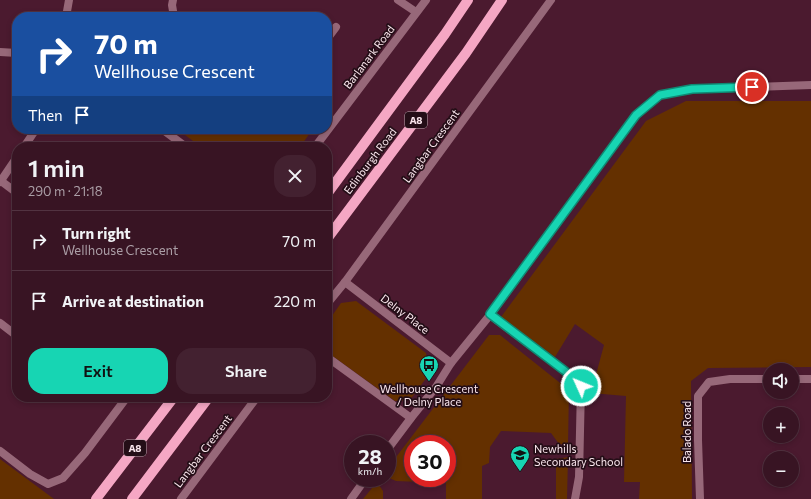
<!DOCTYPE html>
<meta charset="utf-8">
<style>
body{margin:0;font-family:Commissioner,sans-serif;background:#432130;color:#f1f3f6;height:100vh;display:flex;flex-direction:column;font-size:15px;white-space:nowrap}
*{box-sizing:border-box;margin:0}
p{font-size:13px;color:#ab9ea6}
.icon{flex:none;width:22px;height:22px;fill:none;stroke:currentColor;stroke-width:2;stroke-linecap:round;stroke-linejoin:round}
.map{position:relative;flex:1;overflow:hidden}
.drawer{position:absolute;left:12px;top:142px;width:320px;height:260px;display:flex;flex-direction:column;background:#381423;border-radius:16px;box-shadow:0 2px 6px #0003,0 0 0 1px #523341}
.drawer>*{flex:none}
.guide{position:absolute;left:12px;top:12px;width:320px;height:122px;border-radius:16px;box-shadow:0 2px 6px #0003,0 0 0 1px #523341;background:#1a4fa0;color:#fff;overflow:hidden}
.buttons{position:absolute;left:763px;top:363px;display:grid;gap:8px}
.buttons a{display:grid;place-items:center;width:36px;height:36px;border-radius:50%;background:#381423;box-shadow:0 2px 6px #0003,0 0 0 1px #523341;font-size:20px}
.speed{position:absolute;left:344px;top:435px;display:flex;gap:8px;font-size:20px;font-weight:700;text-align:center}
.speed>*{display:grid;place-content:center;width:52px;height:52px;border-radius:50%;background:#381423;box-shadow:0 2px 6px #0003,0 0 0 1px #523341;line-height:1}
.speed small{font-size:10px;font-weight:400}
.speed .limit{border:6px solid #d22;background:#fff;color:#111}
.pin{position:absolute;display:grid;place-items:center;width:34px;height:34px;color:#fff;margin:-17px;border:2px solid #fff;border-radius:50%;box-shadow:0 1px 4px #0007}
.me{position:absolute;width:44px;margin:-22px;rotate:314deg;stroke-linejoin:round;filter:drop-shadow(0 0 3px #0008)}
.turn{display:flex;align-items:center;gap:14px;height:84px;padding:0 16px;font-size:18px}
.turn .icon{width:52px;height:52px;stroke-width:2.5}
.turn b{display:block;font-size:28px;line-height:34px}
.then{display:flex;align-items:center;height:38px;padding:0 16px;background:#0003;gap:8px;font-size:15px}
.round{display:grid;place-items:center;flex:none;width:42px;height:42px;border-radius:16px;background:#432130}
.summary{display:flex;align-items:center;justify-content:space-between;height:68px;padding:0 16px}
h1{font-size:24px;font-weight:600;line-height:30px}
.primary-button{display:flex;gap:8px;margin-top:auto;padding:8px 16px}
.primary-button a{flex:1;height:46px;border-radius:16px;background:#17d5b3;color:#111;font-size:16px;font-weight:600;line-height:46px;text-align:center}
.primary-button a+a{background:#432130;color:#f1f3f6}
ul{padding:0;list-style:none}
li{display:flex;align-items:center;gap:12px;height:60px;padding:0 16px;border-top:1px solid #523341}
li div{flex:1}
li b{display:block;font-size:15px}
li em{font-style:normal}
.map>svg:first-child{display:block}
</style>
<div class="map">
<svg width="811" height="499" viewBox="0 0 811 499">
<rect width="100%" height="100%" fill="#4b1a2f"/>
<!-- green -->
<g fill="#643000" fill-rule="evenodd">
<polygon points="686,101 811,101 811,367 708,368 691,381 692,499 639,499 640,482 624,482 626,396 591,393 604,345 575,324 555,357 501,317 646,121"/>
<polygon points="177,129 310,129 310,133 300,147 201,147"/>
<polygon points="356,301 426,353 430,373 410,400 395,401 327,352 327,323 341,303"/>
<path d="M489 335H500L569 390 568 445 559 444 551 433 501 431 490 447 489 463 482 466V499H446V483L396 481 387 477V469ZM413 444H447V478H413Z"/>
<polygon points="568,457 567,499 556,499 556,459"/>
<polygon points="0,459 54,499 0,499"/>
<polygon points="377,482 383,491 383,499 363,499"/>
</g>
<g fill="none" stroke-linecap="round" stroke-linejoin="round">
<!-- street -->
<g stroke="#976879" stroke-width="8">
<polyline points="173,0 172,5 174,17"/>
<polyline points="398,0 416,12"/>
<polyline points="66,17 69,0"/>
<polyline points="327,39 336,27"/>
<polyline points="0,52 17,53"/>
<polyline points="162,129 186,147"/>
<polyline points="24,147 36,129"/>
<polyline points="315,147 426,0"/>
<polyline points="1,181 17,193"/>
<polyline points="0,182 17,157"/>
<polyline points="345,282 451,363"/>
<polyline points="327,304 345,282 551,0"/>
<polyline points="490,315 565,371 581,386 579,477 575,499"/>
<polyline points="0,323 17,336"/>
<polyline points="327,357 411,418"/>
<polyline points="792,379 811,379"/>
<polyline points="387,450 411,418 436,387 451,363 490,315 636,115 660,95 692,89 811,85"/>
<polyline points="0,451 30,474 48,484 63,478 85,453 127,397"/>
<polyline points="181,499 257,397"/>
<polyline points="351,499 366,478"/>
<polyline points="700,499 698,440 698,396 709,382 730,379 770,379"/>
</g>
<!-- primary -->
<g stroke="#f5a7c4" stroke-width="10">
<polyline points="327,194 445,34 468,0"/>
<polyline points="327,239 466,53 502,0"/>
<polyline points="96,499 174,397"/>
<polyline points="132,499 209,397"/>
</g>
</g>
<g fill="none" stroke-linecap="round" stroke-linejoin="round">
<!-- route casing -->
<g stroke="#0f8a74" stroke-width="10">
<polyline id="route" points="581,386 565,371 490,314 636,115 660,95 692,89 752,87"/>
</g>
<!-- route -->
<use href="#route" stroke="#17d5b3" stroke-width="7"/>
</g>
<!-- icons -->
<defs>
<g id="bus-pin" transform="scale(1)"><path d="M0 17L-7.5 6A9.5 9.5 0 1 1 7.5 6Z" fill="#17d5b3" stroke="#240e17"/><path d="M-5-6H5V4H4V6H2V4H-2V6H-4V4H-5ZM-3.5-4V0h7V-4ZM-3.5 1.2v1.5H-2V1.2ZM2 1.2v1.5H3.5V1.2Z" fill="#111"/></g>
<g id="school-pin" transform="scale(1)"><path d="M0 17L-7.5 6A9.5 9.5 0 1 1 7.5 6Z" fill="#17d5b3" stroke="#240e17"/><path d="M0-5L7-2L0 1L-7-2ZM-4 1L0 2.5L4 1V4Q0 6-4 4Z" fill="#111"/></g>
</defs>
<g fill-rule="evenodd">
<use href="#bus-pin" x="429" y="365"/>
<use href="#school-pin" x="520" y="455"/>
</g>
<g text-anchor="middle" stroke-width="3.5" stroke-linejoin="round" paint-order="stroke">
<!-- shield labels -->
<g fill="#240e17" stroke="#baa6ae" stroke-width="1">
<rect x="405" y="112" width="22" height="16" rx="3"/>
<rect x="124" y="440" width="22" height="16" rx="3"/>
</g>
<g font-size="10" font-weight="bold" fill="#fbe7ee">
<text x="416" y="124">A8</text>
<text x="135" y="452">A8</text>
</g>
<!-- street labels -->
<g font-size="11" fill="#fbe7ee" stroke="#240e17">
<text transform="translate(369 57) rotate(-53)" y="4">Barlanark Road</text>
<text transform="translate(431 146) rotate(-54)" y="4">Langbar Crescent</text>
<text transform="translate(370 161) rotate(-53)" y="4">Edinburgh Road</text>
<text transform="translate(405 314) rotate(37)" y="4">Delny Place</text>
<text transform="translate(687 432) rotate(-90)" y="4">Balado Road</text>
<text transform="translate(203 451) rotate(-53)" y="4">Langbar Crescent</text>
</g>
<!-- poi labels -->
<g font-size="11" fill="#fbe7ee" stroke="#240e17">
<text x="429" y="393">Wellhouse Crescent<tspan x="429" dy="13">/ Delny Place</tspan></text>
<text x="534" y="453" text-anchor="start">Newhills<tspan x="534" dy="13">Secondary School</tspan></text>
</g>
</g>
</svg>
<div class="buttons">
<a><svg class="icon" aria-label="sound" viewBox="0 0 24 24"><path d="M4 9h4l5-4v14l-5-4H4zM17 9q2 3 0 6"/></svg></a>
<a>+</a>
<a>−</a>
</div>
<div class="speed"><div>28<small>km/h</small></div><div class="limit">30</div></div>
<div class="pin" style="left:752px;top:87px;background:#d93025"><svg class="icon" aria-label="arrive" viewBox="0 0 24 24"><path d="M6 21V4h12l-3 4 3 4H6"/></svg></div>
<svg class="me" style="left:581px;top:386px" viewBox="-20 -20 40 40"><circle r="17" fill="#17d5b3" stroke="#fff" stroke-width="3"/><path d="M0-11L8 9 0 5-8 9z" fill="#fff"/></svg>
<div class="guide">
<div class="turn"><svg class="icon" aria-label="right" viewBox="0 0 24 24"><path d="M7 20v-9h11M14 6l5 5-5 5"/></svg><div><b>70 m</b>Wellhouse Crescent</div></div>
<div class="then">Then<svg class="icon" aria-label="arrive" viewBox="0 0 24 24"><path d="M6 21V4h12l-3 4 3 4H6"/></svg></div>
</div>
<section class="drawer">
<div class="summary"><div><h1>1 min</h1><p>290 m · 21:18</p></div><a class="round"><svg class="icon" aria-label="close" viewBox="0 0 24 24"><path d="M6 6l12 12M18 6L6 18"/></svg></a></div>
<ul>
<li><svg class="icon" aria-label="right" viewBox="0 0 24 24"><path d="M7 20v-9h11M14 6l5 5-5 5"/></svg><div><b>Turn right</b><p>Wellhouse Crescent</p></div><em>70 m</em></li>
<li><svg class="icon" aria-label="arrive" viewBox="0 0 24 24"><path d="M6 21V4h12l-3 4 3 4H6"/></svg><div><b>Arrive at destination</b></div><em>220 m</em></li>
</ul>
<div class="primary-button"><a>Exit</a><a>Share</a></div>
</section>
</div>
